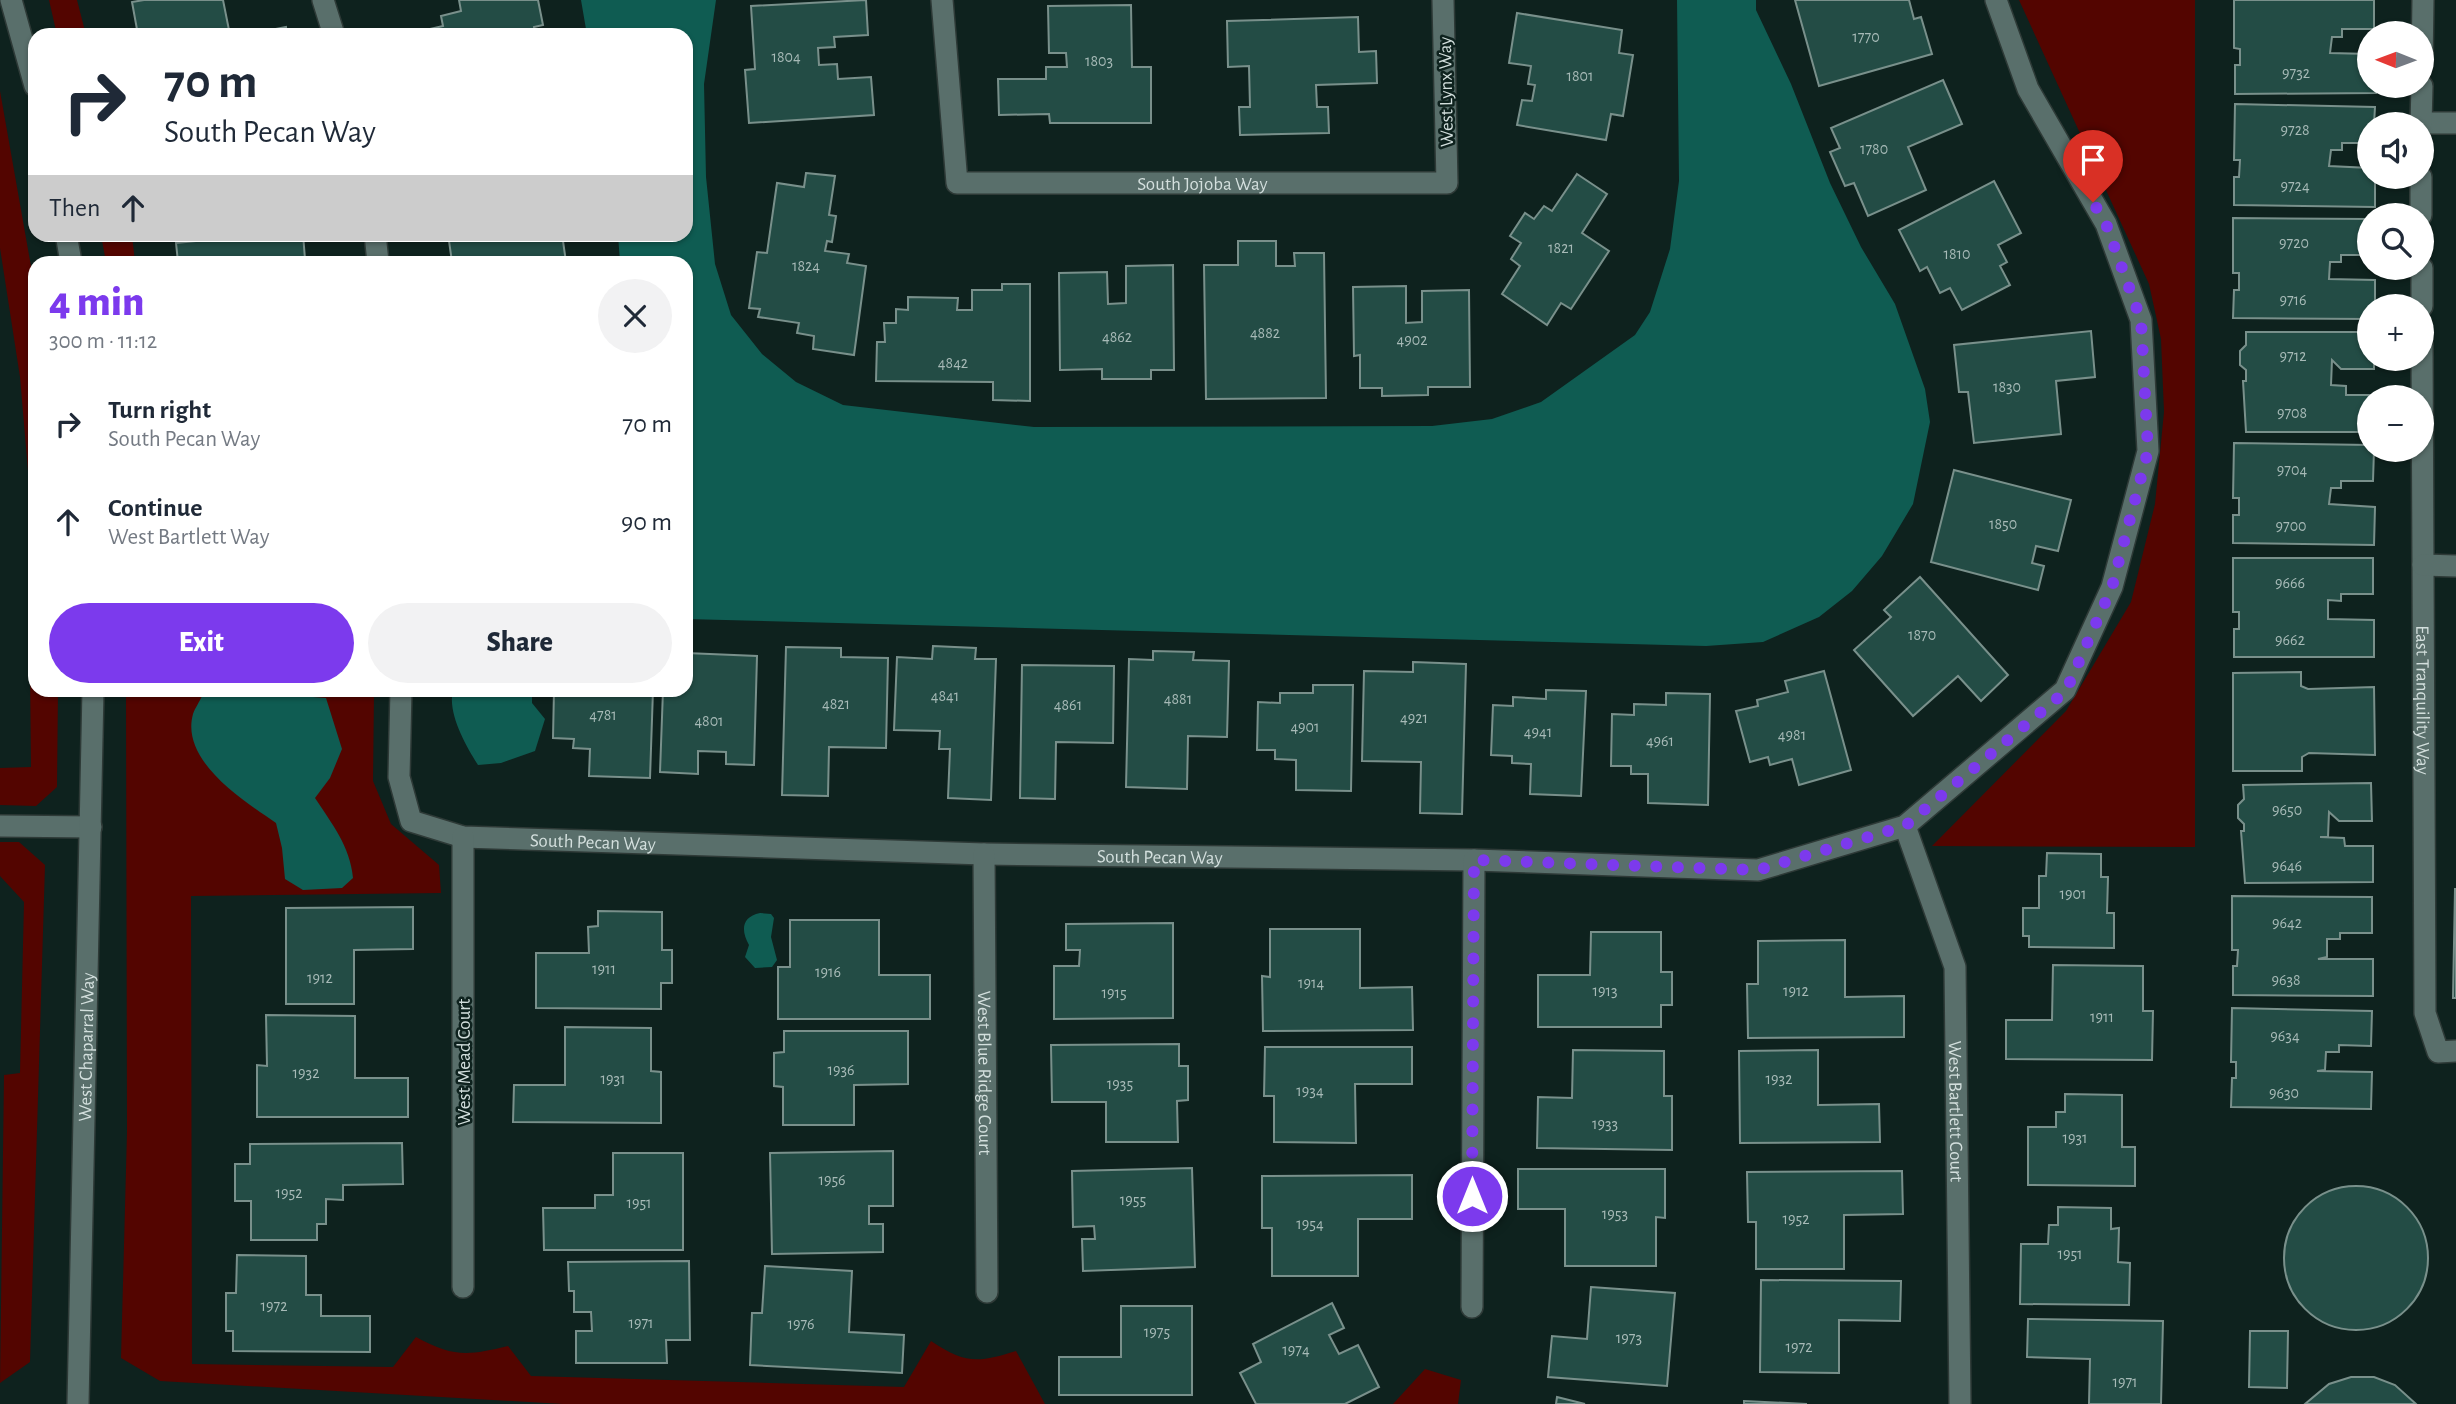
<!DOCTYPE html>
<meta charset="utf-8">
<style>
body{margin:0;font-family:"Alegreya Sans",sans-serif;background:#f2f2f3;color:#1f2937;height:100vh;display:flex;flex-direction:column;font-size:26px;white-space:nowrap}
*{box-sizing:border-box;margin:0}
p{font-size:23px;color:#747a83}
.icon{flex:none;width:38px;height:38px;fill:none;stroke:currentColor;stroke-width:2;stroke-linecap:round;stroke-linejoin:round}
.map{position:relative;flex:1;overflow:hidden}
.drawer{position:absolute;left:28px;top:256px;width:665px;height:441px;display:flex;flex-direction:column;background:#fff;border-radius:21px;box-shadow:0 2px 5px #0004}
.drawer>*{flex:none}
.banner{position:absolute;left:28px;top:28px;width:665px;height:214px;border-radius:21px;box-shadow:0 2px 5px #0004;background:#fff;color:#1f2937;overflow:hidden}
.needle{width:46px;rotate:271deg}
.controls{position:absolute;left:2357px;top:21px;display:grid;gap:14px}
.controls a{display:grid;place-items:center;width:77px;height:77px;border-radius:50%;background:#fff;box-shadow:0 2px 5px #0004;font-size:35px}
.pin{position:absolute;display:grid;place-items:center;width:60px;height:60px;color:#fff;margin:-72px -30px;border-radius:50% 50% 50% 0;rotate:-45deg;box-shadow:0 0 7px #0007}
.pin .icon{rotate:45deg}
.me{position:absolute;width:77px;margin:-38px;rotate:0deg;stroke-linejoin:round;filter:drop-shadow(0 0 5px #0008)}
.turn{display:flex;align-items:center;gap:24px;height:147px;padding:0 21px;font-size:32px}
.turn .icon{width:91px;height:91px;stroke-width:2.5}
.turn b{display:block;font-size:49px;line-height:60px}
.then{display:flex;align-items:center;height:66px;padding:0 21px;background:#0003;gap:14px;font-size:26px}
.round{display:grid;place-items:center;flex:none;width:74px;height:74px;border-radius:37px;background:#f2f2f3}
.headline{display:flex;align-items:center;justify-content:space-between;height:119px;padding:0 21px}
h1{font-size:42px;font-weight:800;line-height:52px;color:#7c3aed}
.cta{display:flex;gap:14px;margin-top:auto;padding:14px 21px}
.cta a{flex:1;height:80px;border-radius:42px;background:#7c3aed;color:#fff;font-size:28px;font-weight:800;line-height:80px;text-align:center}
.cta a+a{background:#f2f2f3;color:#1f2937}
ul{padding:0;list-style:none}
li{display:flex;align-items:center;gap:21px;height:98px;padding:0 21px}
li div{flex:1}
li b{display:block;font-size:26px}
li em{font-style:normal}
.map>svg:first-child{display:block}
</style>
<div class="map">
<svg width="2456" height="1404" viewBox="0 0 2456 1404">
<rect width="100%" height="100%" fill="#0e221e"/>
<!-- green -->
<g fill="#530500">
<polygon points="49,0 77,0 86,35 57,35"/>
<polygon points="2019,0 2195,0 2195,847 1932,846 2066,711 2131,602 2155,504 2164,412 2161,339 2149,284"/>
<polygon points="0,91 35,289 35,690 58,690 57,787 36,806 0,805 0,768 31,767 28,471 20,377 0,248"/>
<polygon points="101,235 132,235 135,262 106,262"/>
<path d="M126 690 374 692 373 781 391 824 439 865 441 893 191 896 192 1364 393 1367 416 1337C453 1357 467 1356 508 1346L531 1376 904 1387 931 1341C965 1364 978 1363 1016 1351L1045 1404H563L160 1381 121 1358 127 1132Z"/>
<polygon points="0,842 19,842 45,865 30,1362 0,1383 4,1075 20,1073 24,902 0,876"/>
<polygon points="1425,1369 1461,1380 1458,1404 1393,1404"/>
</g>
<!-- water -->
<g fill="#0f5c52">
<polygon points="581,0 716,0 704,84 706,177 715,264 731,315 762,354 796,382 843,405 1034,427 1432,426 1492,419 1541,402 1635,335 1650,312 1670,249 1679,181 1677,0 1756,0 1756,10 1791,84 1830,183 1861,247 1895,304 1925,389 1930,422 1913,504 1882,556 1852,591 1819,617 1763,642 1706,646 686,619 686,262 620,262 618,235 686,234 686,35 587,35"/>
<path d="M220 690 326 698 342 749 330 778 315 798C332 824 350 846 353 878L342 888 303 890 285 879 282 848 276 823C244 801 180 761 193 714 195 708 200 701 203 694Z"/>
<path d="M453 690H532V703L545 719 535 751 501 763 478 765C466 746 447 713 453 690Z"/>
<path d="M760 913 771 914 774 918 771 937 777 960 772 967 755 968 745 957 749 945C741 931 741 917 760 913Z"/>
</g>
<!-- building -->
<g fill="#234c45" stroke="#79908b" stroke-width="2">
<polygon points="144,0 223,0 230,35 138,35 132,2"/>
<polygon points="459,0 538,0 543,25 534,27 535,35 404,35 443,26 441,16 461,11"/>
<polygon points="866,0 868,35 834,37 835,47 818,48 819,65 837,64 838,79 871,77 874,115 749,123 745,70 755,69 751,6"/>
<polygon points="1795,0 1909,0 1914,19 1921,17 1932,54 1819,86"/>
<polygon points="2234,0 2374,0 2374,29 2342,29 2342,37 2332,37 2330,53 2370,54 2370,86 2376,86 2376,93 2235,94 2235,65 2240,65 2240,49 2234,48"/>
<polygon points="1131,5 1132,67 1151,67 1151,123 1050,123 1049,114 999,115 998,79 1046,79 1046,67 1067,67 1066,53 1049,53 1048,6"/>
<polygon points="1517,13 1622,30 1619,53 1633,55 1623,116 1611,114 1606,140 1517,125 1522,100 1532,101 1535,85 1528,84 1531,66 1509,63"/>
<polygon points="1358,17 1359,52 1376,51 1377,83 1316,85 1317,107 1328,107 1329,133 1240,135 1239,107 1250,107 1249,66 1228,67 1227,21"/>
<polygon points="286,27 287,35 245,35"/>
<polygon points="1943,80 1962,124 1908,147 1926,190 1868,216 1854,183 1845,186 1830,152 1840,148 1831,128"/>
<polygon points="2235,104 2375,107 2374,124 2370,124 2370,143 2342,143 2342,150 2331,150 2329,166 2370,168 2370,177 2375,177 2375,207 2234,205 2234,177 2239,177 2240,160 2234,160"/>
<polygon points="806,173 835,176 829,215 836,216 832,242 827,241 825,251 849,254 847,263 866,266 854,355 813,349 814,336 797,333 799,323 758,317 760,309 749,308 757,252 767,253 777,183 804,187"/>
<polygon points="1577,174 1607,194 1582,233 1609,251 1571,309 1561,303 1547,325 1502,294 1520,266 1511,259 1521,243 1510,236 1525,213 1534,219 1544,206 1552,211"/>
<polygon points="1994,181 2021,233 1998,245 2007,262 2000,266 2010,285 1962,310 1950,288 1940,293 1927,267 1920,271 1899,230"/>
<polygon points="2233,218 2370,219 2370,255 2341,255 2341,262 2330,262 2329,279 2375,280 2375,306 2370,306 2370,319 2233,318 2234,290 2239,290 2239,273 2233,273"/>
<polygon points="267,234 303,234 305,259 293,262 178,262 176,243"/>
<polygon points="448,234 562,234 566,262 452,262"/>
<polygon points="1238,241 1276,241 1276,266 1295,266 1294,253 1324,253 1326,398 1206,399 1204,265 1238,265"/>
<polygon points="1173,265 1174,370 1151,370 1151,379 1102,379 1102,369 1060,370 1059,273 1107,272 1108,304 1126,303 1126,266"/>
<polygon points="1002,284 1030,284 1030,401 993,400 993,382 876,381 877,342 885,342 884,323 896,323 896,309 908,310 908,297 958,298 957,310 972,310 972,290 1002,290"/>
<polygon points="1406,286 1406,323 1422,322 1422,291 1469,290 1470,387 1428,387 1428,395 1382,396 1382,388 1360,388 1360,355 1354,356 1353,287"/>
<polygon points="2091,331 2095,377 2056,381 2061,434 1974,443 1968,392 1959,392 1954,345"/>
<polygon points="2246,332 2370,332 2370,359 2374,359 2374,369 2341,369 2332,360 2331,385 2346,386 2346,395 2374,395 2370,397 2370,432 2246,432 2243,381 2246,381 2246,370 2240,365 2240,351 2246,345"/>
<polygon points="2234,443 2370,445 2370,450 2374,450 2373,481 2341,481 2341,488 2331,488 2329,504 2375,507 2374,545 2233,543 2233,515 2239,515 2239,498 2233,498"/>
<polygon points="1954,470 2071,500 2058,551 2036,546 2032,563 2044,566 2038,590 1931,562"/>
<polygon points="2233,558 2373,558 2373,594 2341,594 2341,601 2328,600 2328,619 2374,620 2374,657 2234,657 2234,629 2239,629 2239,612 2233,612"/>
<polygon points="1920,577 2008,675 1981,701 1958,676 1913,716 1854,650 1891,617 1884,610"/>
<polygon points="933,646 976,648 975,659 996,659 991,800 948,798 950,749 939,749 940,731 894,730 897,657 932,659"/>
<polygon points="786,647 841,648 841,657 888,658 886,748 829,747 828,796 782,795"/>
<polygon points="1153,651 1194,652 1193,660 1229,661 1227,737 1188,736 1187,789 1126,787 1129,659 1153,660"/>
<polygon points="686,653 757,656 754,765 726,764 726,752 698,751 698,774 660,772 663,690 686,690"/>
<polygon points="1413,662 1466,664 1462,814 1420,813 1421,762 1362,761 1364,671 1413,672"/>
<polygon points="1022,665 1114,666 1113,743 1056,742 1055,799 1020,798"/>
<polygon points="1824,671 1851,770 1799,785 1792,759 1770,765 1768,757 1750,762 1736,711 1758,706 1757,700 1788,692 1785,681"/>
<polygon points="2301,672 2301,686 2308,689 2374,687 2375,755 2309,753 2302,757 2302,771 2233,771 2233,673"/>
<polygon points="1313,685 1353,685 1351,791 1296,790 1296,760 1275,759 1275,750 1257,750 1258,702 1280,703 1280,693 1313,693"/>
<polygon points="554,690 653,690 650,778 589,776 590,749 573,748 574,739 553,738"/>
<polygon points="1546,690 1586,691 1581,796 1530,794 1531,764 1512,763 1512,756 1491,755 1493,705 1513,706 1513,697 1546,699"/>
<polygon points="1666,693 1710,694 1708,805 1648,803 1648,774 1631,774 1631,766 1611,766 1612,714 1634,715 1634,704 1666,705"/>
<polygon points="2371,783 2372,821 2339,821 2329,812 2328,837 2320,837 2344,838 2345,846 2373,846 2373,882 2245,883 2241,831 2244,831 2244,824 2238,818 2238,805 2244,799 2243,785"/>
<polygon points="2047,853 2101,854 2101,877 2108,877 2107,913 2114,913 2114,948 2029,947 2029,936 2023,936 2023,908 2039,908 2039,876 2046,876"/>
<polygon points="2455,889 2456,889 2456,998 2453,998"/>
<polygon points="2232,896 2372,897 2372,933 2340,933 2340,939 2327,939 2327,957 2318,959 2373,959 2373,996 2233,995 2233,966 2237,966 2238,950 2232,950"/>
<polygon points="413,907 413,949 354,950 354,1004 286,1004 286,908"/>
<polygon points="598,911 662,912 662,950 672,950 672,983 661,983 661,1009 536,1008 536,953 589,953 588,927 598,926"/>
<polygon points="790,920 879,920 879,975 930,975 930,1019 778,1019 778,967 790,967"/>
<polygon points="1173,923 1173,1018 1054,1019 1054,966 1079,966 1080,950 1066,950 1066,924"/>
<polygon points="1270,929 1360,929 1360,988 1412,987 1413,1030 1263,1031 1262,976 1270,977"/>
<polygon points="1591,932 1661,932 1661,972 1672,972 1672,1005 1661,1005 1661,1027 1538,1027 1538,975 1590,975"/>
<polygon points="1845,940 1845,997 1904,996 1904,1037 1748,1038 1747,984 1758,984 1758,941"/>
<polygon points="2053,965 2143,966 2143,1011 2153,1011 2152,1060 2006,1059 2006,1020 2052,1020"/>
<polygon points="2232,1008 2372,1011 2371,1046 2339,1045 2339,1052 2326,1052 2325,1070 2317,1071 2372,1072 2371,1109 2231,1107 2232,1078 2236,1078 2236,1062 2231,1062"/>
<polygon points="266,1015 355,1016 355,1078 408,1078 408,1117 257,1117 257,1065 267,1066"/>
<polygon points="565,1027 651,1028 651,1071 661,1072 661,1123 513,1122 514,1085 565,1085"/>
<polygon points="784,1031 908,1031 908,1084 854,1085 854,1125 783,1125 783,1087 774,1086 774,1053 784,1052"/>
<polygon points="1179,1044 1179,1066 1188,1066 1188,1100 1177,1101 1178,1142 1106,1142 1106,1102 1052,1102 1051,1045"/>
<polygon points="1265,1047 1412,1047 1412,1084 1355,1084 1356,1143 1274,1142 1274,1096 1264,1096"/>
<polygon points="1573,1050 1664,1051 1664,1096 1672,1096 1672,1150 1537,1148 1538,1097 1572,1098"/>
<polygon points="1818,1050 1818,1105 1879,1104 1880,1142 1740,1143 1739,1051"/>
<polygon points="2065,1094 2122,1095 2122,1147 2135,1147 2135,1186 2028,1185 2028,1127 2056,1127 2056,1112 2065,1112"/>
<polygon points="402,1143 403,1184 343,1185 343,1200 326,1199 326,1224 317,1224 317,1240 251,1240 251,1201 235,1201 235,1164 250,1164 250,1144"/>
<polygon points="893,1151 893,1206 869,1206 869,1224 883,1224 883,1252 772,1254 770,1153"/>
<polygon points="613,1153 683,1153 683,1250 544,1250 543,1208 595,1208 595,1195 613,1195"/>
<polygon points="1192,1168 1195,1267 1083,1271 1082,1239 1095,1239 1094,1226 1073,1227 1072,1171"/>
<polygon points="1518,1169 1665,1169 1665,1218 1656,1217 1656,1266 1565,1266 1565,1209 1518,1209"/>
<polygon points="1902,1171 1903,1214 1844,1215 1844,1269 1756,1269 1756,1222 1748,1222 1747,1172"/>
<polygon points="1412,1175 1412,1219 1358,1219 1358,1276 1272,1276 1272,1228 1262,1228 1262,1176"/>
<circle cx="2356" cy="1258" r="72"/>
<polygon points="2058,1207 2111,1208 2111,1229 2119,1228 2118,1262 2130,1263 2129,1305 2020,1304 2021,1244 2048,1244 2049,1225 2058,1225"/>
<polygon points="237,1255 306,1256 306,1295 321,1295 321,1316 370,1316 370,1352 233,1351 233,1331 226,1331 226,1293 236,1293"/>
<polygon points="689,1261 690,1340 666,1340 667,1363 576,1363 576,1331 592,1331 591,1312 574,1312 574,1291 569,1291 568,1262"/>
<polygon points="765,1266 852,1271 849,1332 904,1335 902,1373 750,1365 752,1313 762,1313"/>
<polygon points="1761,1280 1901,1281 1900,1321 1839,1320 1839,1373 1760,1372"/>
<polygon points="1591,1287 1675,1293 1667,1386 1548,1377 1552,1336 1587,1339"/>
<polygon points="1332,1303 1344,1328 1329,1335 1339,1354 1358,1345 1379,1387 1345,1404 1256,1404 1240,1373 1261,1362 1253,1344"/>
<polygon points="1121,1306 1192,1306 1192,1395 1059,1395 1059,1357 1121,1357"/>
<polygon points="2028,1319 2163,1321 2161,1404 2089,1404 2090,1359 2027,1357"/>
<polygon points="2250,1331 2288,1331 2287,1388 2249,1387"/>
<polygon points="2351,1377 2374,1377 2395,1385 2416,1404 2305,1404 2329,1384"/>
<polygon points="1557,1397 1585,1404 1556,1404"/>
<polygon points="1744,1401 1807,1404 1744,1404"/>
</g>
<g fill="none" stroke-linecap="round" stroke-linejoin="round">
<!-- minor casing -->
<g stroke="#2e3a37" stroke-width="24">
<g id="minor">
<polyline points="11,0 35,86"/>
<polyline points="323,0 334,35"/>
<path id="s1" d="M942 0 957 183H1447L1443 0"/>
<polyline points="2422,63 2423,0"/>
<polyline points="2421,123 2456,123"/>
<polyline points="2421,124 2422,86"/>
<polyline points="2421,177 2421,215"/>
<polyline points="66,234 71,262"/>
<polyline points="375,234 378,262"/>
<polyline points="2422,268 2422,306"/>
<path id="s2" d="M2422 345 2425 1013 2438 1052 2456 1051"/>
<polyline points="2423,565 2456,566"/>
<path id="s3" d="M401 690 399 777 411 821 463 837 984 854 1474 860 1758 870 1905 826 2065 690 2112 587 2148 451 2141 320 2106 224 2028 89 1996 0"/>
<polyline points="0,826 91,827"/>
<path id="s4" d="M1905 826 1955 967 1960 1404"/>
<polyline points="463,837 463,1287"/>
<path id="s5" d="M984 854 987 1292"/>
<polyline points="1472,1307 1474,860"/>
<path id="s6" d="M78 1404 93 690"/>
</g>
</g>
<!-- minor -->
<use href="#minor" stroke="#596f6b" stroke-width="21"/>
</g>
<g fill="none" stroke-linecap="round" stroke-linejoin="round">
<!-- route -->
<polyline stroke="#7c3aed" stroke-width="12" stroke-dasharray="0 21.6" points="1472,1196 1474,860 1758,870 1905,826 2066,691 2112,587 2148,451 2141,320 2106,224 2093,202"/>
</g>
<g text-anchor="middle" stroke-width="5" stroke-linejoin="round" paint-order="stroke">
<!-- number labels -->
<g font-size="16" fill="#a7bab7">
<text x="1866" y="42">1770</text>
<text x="786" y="62">1804</text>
<text x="1099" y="66">1803</text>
<text x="2296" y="78">9732</text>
<text x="1580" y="81">1801</text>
<text x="2295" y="135">9728</text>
<text x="1874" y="154">1780</text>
<text x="2295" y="191">9724</text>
<text x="2294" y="248">9720</text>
<text x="1561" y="253">1821</text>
<text x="1957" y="259">1810</text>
<text x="806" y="271">1824</text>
<text x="2293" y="305">9716</text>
<text x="1265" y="338">4882</text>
<text x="1117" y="342">4862</text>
<text x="1412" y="345">4902</text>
<text x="2293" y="361">9712</text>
<text x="953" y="368">4842</text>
<text x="2007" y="392">1830</text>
<text x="2292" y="418">9708</text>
<text x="2292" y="475">9704</text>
<text x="2003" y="529">1850</text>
<text x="2291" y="531">9700</text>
<text x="2290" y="588">9666</text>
<text x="1922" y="640">1870</text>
<text x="2290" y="645">9662</text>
<text x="945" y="701">4841</text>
<text x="1178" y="704">4881</text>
<text x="836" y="709">4821</text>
<text x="1068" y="710">4861</text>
<text x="603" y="720">4781</text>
<text x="1414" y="723">4921</text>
<text x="709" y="726">4801</text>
<text x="1305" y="732">4901</text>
<text x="1538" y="737">4941</text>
<text x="1792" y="740">4981</text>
<text x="1660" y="746">4961</text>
<text x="2287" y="815">9650</text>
<text x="2287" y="871">9646</text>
<text x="2073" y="899">1901</text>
<text x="2287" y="928">9642</text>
<text x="604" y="974">1911</text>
<text x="828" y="977">1916</text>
<text x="320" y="983">1912</text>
<text x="2286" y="985">9638</text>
<text x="1311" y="988">1914</text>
<text x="1605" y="996">1913</text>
<text x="1796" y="996">1912</text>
<text x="1114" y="998">1915</text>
<text x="2102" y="1022">1911</text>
<text x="2285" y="1041">9634</text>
<text x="841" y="1075">1936</text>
<text x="306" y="1078">1932</text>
<text x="613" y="1084">1931</text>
<text x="1779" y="1084">1932</text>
<text x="1120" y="1089">1935</text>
<text x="1310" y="1096">1934</text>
<text x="2284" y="1098">9630</text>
<text x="1605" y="1129">1933</text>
<text x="2075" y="1143">1931</text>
<text x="832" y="1185">1956</text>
<text x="289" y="1198">1952</text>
<text x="1133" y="1205">1955</text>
<text x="639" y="1208">1951</text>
<text x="1615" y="1219">1953</text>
<text x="1796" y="1224">1952</text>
<text x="1310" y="1229">1954</text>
<text x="2070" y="1259">1951</text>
<text x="274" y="1311">1972</text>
<text x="641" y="1328">1971</text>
<text x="801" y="1329">1976</text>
<text x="1157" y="1337">1975</text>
<text x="1629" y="1343">1973</text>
<text x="1799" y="1352">1972</text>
<text x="1296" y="1355">1974</text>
<text x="2125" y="1387">1971</text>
</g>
<!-- street labels -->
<g font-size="19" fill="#d3dfdd" stroke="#0e221e">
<text transform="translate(1445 92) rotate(-91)" y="7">West Lynx Way</text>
<text dy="7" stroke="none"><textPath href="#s1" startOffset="429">South Jojoba Way</textPath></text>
<text dy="7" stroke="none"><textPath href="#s2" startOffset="355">East Tranquility Way</textPath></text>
<text dy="7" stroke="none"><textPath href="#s3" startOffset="317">South Pecan Way</textPath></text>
<text dy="7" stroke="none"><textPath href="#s3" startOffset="884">South Pecan Way</textPath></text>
<text dy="7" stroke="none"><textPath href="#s6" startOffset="357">West Chaparral Way</textPath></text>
<text transform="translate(463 1062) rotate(-90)" y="7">West Mead Court</text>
<text dy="7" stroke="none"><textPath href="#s5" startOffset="219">West Blue Ridge Court</textPath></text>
<text dy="7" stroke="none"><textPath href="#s4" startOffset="294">West Bartlett Court</textPath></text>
</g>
</g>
</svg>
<div class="controls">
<a><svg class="needle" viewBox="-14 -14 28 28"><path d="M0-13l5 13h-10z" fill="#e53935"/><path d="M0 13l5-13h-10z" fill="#747a83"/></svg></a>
<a><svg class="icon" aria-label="sound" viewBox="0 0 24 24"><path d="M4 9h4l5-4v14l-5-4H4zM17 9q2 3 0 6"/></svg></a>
<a><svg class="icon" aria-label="search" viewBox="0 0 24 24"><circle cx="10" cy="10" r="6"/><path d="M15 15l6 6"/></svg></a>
<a>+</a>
<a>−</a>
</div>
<div class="pin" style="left:2093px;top:202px;background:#d93025"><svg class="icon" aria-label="arrive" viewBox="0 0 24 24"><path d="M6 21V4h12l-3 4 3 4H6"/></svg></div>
<svg class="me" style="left:1472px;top:1196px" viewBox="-20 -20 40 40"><circle r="17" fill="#7c3aed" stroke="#fff" stroke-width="3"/><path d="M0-11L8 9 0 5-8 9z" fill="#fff"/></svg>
<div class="banner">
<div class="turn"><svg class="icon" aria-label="right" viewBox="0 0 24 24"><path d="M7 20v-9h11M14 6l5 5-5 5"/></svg><div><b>70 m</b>South Pecan Way</div></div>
<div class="then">Then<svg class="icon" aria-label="ahead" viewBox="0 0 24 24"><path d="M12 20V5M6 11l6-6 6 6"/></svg></div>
</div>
<section class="drawer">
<div class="headline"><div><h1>4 min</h1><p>300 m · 11:12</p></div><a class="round"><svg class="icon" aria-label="close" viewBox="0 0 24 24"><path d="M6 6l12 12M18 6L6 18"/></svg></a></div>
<ul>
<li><svg class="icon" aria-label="right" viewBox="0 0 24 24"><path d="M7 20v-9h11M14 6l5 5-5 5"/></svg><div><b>Turn right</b><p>South Pecan Way</p></div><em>70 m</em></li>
<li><svg class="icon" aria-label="ahead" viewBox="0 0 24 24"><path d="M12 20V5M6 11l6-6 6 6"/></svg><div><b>Continue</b><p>West Bartlett Way</p></div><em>90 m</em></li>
</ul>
<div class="cta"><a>Exit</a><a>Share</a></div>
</section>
</div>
